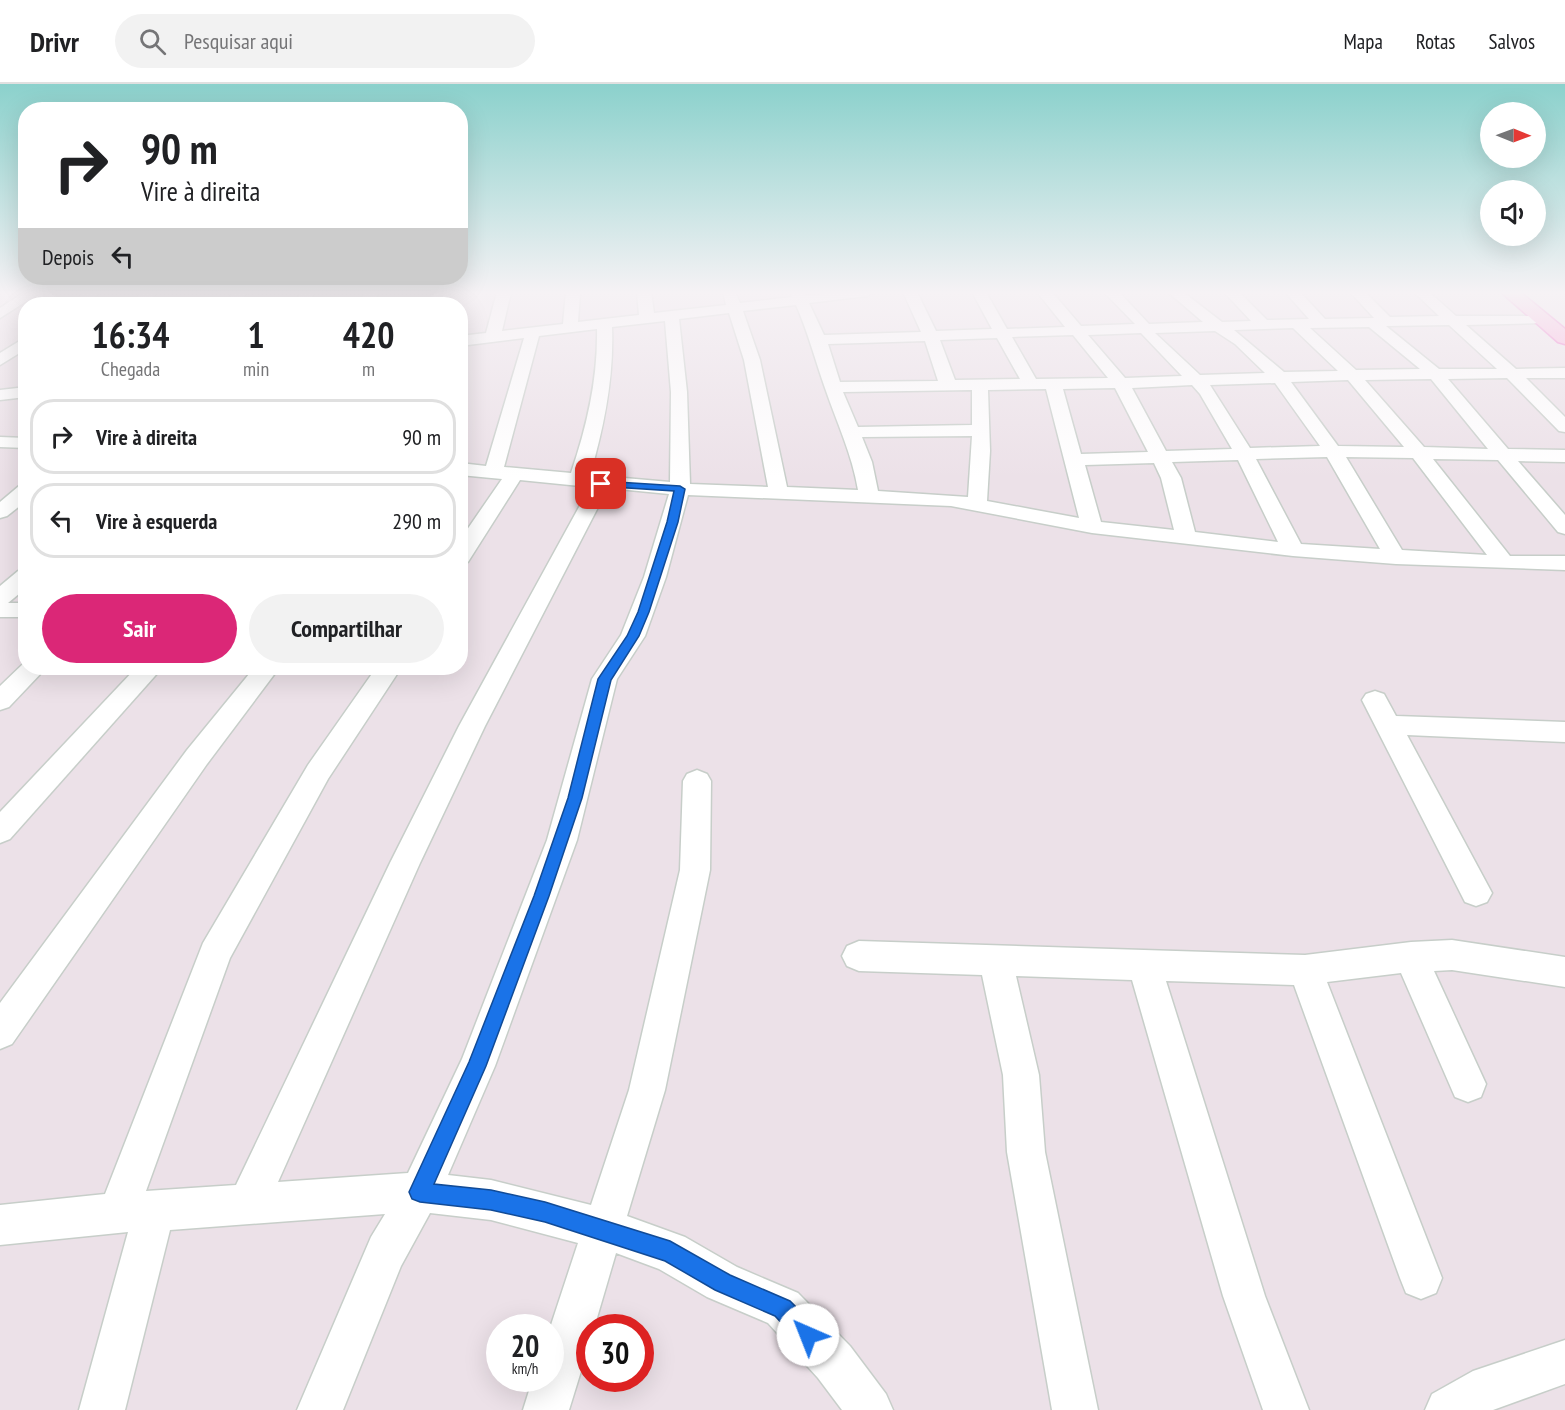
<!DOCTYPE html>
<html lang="pt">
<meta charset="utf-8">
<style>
body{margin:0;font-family:"PT Sans Narrow",sans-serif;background:#f2f2f2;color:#202124;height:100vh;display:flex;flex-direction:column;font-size:22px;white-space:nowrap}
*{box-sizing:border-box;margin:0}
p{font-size:20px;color:#757577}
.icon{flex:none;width:33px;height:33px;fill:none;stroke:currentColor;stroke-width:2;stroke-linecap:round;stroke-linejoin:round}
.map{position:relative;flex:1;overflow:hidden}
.side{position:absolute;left:18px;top:213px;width:450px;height:378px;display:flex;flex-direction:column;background:#fff;border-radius:24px;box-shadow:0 6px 24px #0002}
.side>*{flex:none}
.guide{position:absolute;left:18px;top:18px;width:450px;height:183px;border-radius:24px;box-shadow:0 6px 24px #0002;background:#fff;color:#202124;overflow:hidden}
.needle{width:39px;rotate:91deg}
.tools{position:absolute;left:1480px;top:18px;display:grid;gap:12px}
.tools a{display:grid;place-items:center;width:66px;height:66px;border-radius:50%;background:#fff;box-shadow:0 6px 24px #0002;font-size:30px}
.speed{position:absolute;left:486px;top:1230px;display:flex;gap:12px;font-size:30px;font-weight:700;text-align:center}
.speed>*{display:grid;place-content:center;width:78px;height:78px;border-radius:50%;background:#fff;box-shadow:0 6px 24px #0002;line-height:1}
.speed small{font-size:15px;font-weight:400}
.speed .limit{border:9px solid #d22;background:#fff;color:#111}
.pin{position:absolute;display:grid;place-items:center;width:51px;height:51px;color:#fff;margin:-26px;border-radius:12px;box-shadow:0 3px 9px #0006}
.me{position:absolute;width:66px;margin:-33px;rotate:316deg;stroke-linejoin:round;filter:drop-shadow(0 0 4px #0008)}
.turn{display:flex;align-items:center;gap:21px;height:126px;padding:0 24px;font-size:27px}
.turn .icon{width:78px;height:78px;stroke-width:2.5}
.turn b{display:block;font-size:42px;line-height:51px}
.then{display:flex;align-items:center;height:57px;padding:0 24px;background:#0003;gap:12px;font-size:22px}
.eta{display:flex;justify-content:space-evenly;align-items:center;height:102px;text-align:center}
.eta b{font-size:36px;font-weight:800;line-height:42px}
.action{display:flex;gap:12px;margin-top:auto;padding:12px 24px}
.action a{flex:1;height:69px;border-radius:36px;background:#db2777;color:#fff;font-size:24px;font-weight:800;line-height:69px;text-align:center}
.action a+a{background:#f2f2f2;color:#202124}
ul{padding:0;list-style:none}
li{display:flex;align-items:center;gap:18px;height:75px;margin:0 12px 9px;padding:0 12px;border:3px solid #e0e0e0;border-radius:24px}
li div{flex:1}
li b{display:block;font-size:22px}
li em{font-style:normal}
header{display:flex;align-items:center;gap:36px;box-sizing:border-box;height:84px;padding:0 30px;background:#fff;border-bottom:2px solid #e0e0e0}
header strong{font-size:28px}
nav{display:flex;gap:33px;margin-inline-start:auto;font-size:21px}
.search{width:420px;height:54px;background:#f2f2f2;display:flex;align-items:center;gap:15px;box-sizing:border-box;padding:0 21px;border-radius:33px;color:#757577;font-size:22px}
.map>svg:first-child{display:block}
</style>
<header>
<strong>Drivr</strong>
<div class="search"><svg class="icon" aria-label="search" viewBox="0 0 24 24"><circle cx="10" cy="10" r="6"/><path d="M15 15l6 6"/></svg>Pesquisar aqui</div>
<nav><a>Mapa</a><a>Rotas</a><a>Salvos</a></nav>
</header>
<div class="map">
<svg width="1565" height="1326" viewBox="0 0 1565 1326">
<rect width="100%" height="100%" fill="#ece1e8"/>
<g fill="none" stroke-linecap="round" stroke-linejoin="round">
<!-- minor casing -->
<g stroke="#c7cec9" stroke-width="3">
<g id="minor">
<polygon points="24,208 41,208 0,234 0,224"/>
<polygon points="85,208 101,208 86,220 70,220"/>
<polygon points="142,208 158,208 145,220 130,220"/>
<polygon points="233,208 247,208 240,220 226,220"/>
<polygon points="301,208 315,208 308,220 294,220"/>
<polygon points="365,208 379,208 373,220 359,220"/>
<polygon points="435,208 449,208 445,220 431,220"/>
<path d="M497 208H511L502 247 563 240 566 208H580L578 238 639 231 637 208H651L654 229 726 221 723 208H735L740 219 792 213 790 208H804L805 211 874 208 867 212 809 219 824 251 921 248 903 208H917L936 247 992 245 972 208H986L1007 245 1065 243 1037 208H1052L1081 242 1135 240 1104 208H1119L1149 240 1203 238 1168 208H1183L1222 238 1251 237 1224 208H1239L1267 236 1309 235 1285 208H1300L1325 235 1374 234 1350 208H1365L1390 233 1439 232 1414 208H1429L1456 232H1548L1550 235 1543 239 1466 241 1516 285 1565 284V294H1526L1565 333V348L1559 347 1507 294 1448 295 1508 365 1565 366V378L1518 377 1565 431V450L1558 448 1498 376 1433 375 1510 472H1565V486L1396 480 1293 472 1092 449 951 422 688 411 666 493 645 552 617 595 577 756 495 982 448 1091 491 1096 591 1121 629 1006 680 786 683 697 687 690 697 686 707 690 711 697 710 786 665 1006 627 1132 685 1153 737 1183 798 1209 850 1262 886 1310 893 1326H842L818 1294 768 1239 707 1213 659 1185 616 1169 594 1244H590V1258L569 1326H523L533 1294H550V1244L578 1159 491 1136 430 1129 401 1182 343 1326H297L371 1153 385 1130 170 1146 125 1326H79L128 1148 0 1161V1121L105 1110 203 859 308 681 376 584H401L328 695 230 874 146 1107 236 1101 390 779 459 642 590 403 520 396 468 478 460 479V456L502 395 460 391V379L486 382 524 254 460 262V252L486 249ZM796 221C808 248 815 276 825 304 837 339 852 370 858 406L787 403 760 276 743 227ZM729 229 744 276 768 403 690 400 687 308 679 235ZM665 237 671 308 670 398 590 391C604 343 614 294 612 243ZM1449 241 1497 285H1439L1386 242ZM1369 243 1420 285 1356 286 1310 244ZM1293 244 1338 287 1284 288 1234 246ZM597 245C598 295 587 342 571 389L504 383 539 252ZM1215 247 1235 260 1265 289 1200 291 1155 249ZM1141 249 1182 292 1125 294 1088 251ZM1073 251 1108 294 1036 295 1012 253ZM997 254 1020 295 955 296 940 256ZM925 257 938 297 840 298 828 260ZM1431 295 1488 365 1424 363 1365 296ZM1348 296 1404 363 1338 362 1291 298ZM1275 299 1320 362 1250 364 1210 301ZM1192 301 1200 310 1232 365 1166 367 1132 304ZM1115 304 1148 368 1081 370 1063 305ZM1046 305 1079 434 987 417 990 367 988 306ZM972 306V341L858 343 843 308ZM972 352 968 413 878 407 872 378 862 353ZM1327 373 1380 465 1301 460 1256 375ZM1346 373 1413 374 1487 471 1402 466ZM1238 376 1278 458 1195 448 1181 394 1172 378ZM1154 379 1161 394 1174 446 1101 438 1085 381ZM608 404 669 410 644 493 621 551 592 595 547 756 462 975 408 1089 278 1098 420 779 485 642Z"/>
<polygon points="26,253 26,265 0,281 0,269"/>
<polygon points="26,303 26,313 0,316 0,306"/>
<polygon points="0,353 26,354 26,364 0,363"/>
<polygon points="26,400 26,417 7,432 0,434 0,418 19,402"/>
<polygon points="26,486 26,504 8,519 26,519 26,533 0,533 0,502 18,487"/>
<polygon points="25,578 26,584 46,584 9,623 0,626 0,602"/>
<polygon points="136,584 162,584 10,755 0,759 0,728"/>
<polygon points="254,584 279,584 207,680 12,960 0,965 0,919 187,666"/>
<polygon points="1375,607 1384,610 1396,632 1565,638 1565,658 1407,651 1492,809 1487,818 1476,822 1465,818 1362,616 1366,610"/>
<polygon points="1452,856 1565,873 1565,903 1452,886 1434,887 1486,1000 1481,1013 1468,1018 1455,1013 1401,889 1327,898 1442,1194 1436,1209 1421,1215 1406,1209 1400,1194 1294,901 1166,897 1265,1212 1309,1326 1263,1326 1223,1212 1132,896 1016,892 1039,991 1045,1068 1098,1326 1052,1326 1007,1068 1003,991 982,891 859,887 847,882 842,872 847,862 859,857 1305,871 1411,858"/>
<polygon points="1565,1256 1565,1300 1493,1326 1425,1326 1432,1310 1473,1287"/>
</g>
</g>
<!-- major casing -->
<g stroke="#ec5ac0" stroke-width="3">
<polygon id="major" points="1501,208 1520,208 1565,245 1565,260 1558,258"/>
</g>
<!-- minor -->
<use href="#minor" fill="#fff" fill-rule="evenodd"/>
<!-- major -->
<use href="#major" fill="#fca6d8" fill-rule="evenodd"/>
</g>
<!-- sky -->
<linearGradient id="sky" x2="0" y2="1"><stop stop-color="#8bd1cc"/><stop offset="0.53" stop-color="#f6f2f5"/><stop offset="1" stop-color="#f6f2f5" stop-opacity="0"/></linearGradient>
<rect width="1565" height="394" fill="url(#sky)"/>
<!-- route -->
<polygon fill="#1a73e8" stroke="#114b97" stroke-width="1.5" points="601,397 680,402 685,405 678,438 649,528 639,552 611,596 582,714 549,812 486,982 434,1100 491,1106 545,1118 670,1157 730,1191 790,1217 816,1243 819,1251 816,1259 808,1262 800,1259 775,1232 715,1206 665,1177 545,1138 491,1126 420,1118 412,1115 409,1108 469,978 534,812 568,714 598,595 627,552 638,528 667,438 674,407 597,402 596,400"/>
</svg>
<div class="tools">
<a><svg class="needle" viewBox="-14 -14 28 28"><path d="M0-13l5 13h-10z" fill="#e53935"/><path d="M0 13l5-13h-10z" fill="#757577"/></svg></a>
<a><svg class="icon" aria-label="sound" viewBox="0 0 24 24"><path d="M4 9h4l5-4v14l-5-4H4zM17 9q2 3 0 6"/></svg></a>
</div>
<div class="speed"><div>20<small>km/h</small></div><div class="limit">30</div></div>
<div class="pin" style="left:601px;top:400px;background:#d93025"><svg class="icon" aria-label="arrive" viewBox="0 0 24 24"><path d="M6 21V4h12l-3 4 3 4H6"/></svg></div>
<svg class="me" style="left:808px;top:1251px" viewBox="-20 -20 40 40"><circle r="19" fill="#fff"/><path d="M0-13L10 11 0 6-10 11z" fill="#1a73e8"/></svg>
<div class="guide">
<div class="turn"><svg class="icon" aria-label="right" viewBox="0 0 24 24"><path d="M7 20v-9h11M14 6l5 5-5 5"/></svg><div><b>90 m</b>Vire à direita</div></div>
<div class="then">Depois<svg class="icon" aria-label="left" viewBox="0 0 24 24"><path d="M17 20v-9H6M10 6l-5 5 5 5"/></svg></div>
</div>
<section class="side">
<div class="eta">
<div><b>16:34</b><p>Chegada</p></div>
<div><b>1</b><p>min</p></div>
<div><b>420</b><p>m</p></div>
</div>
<ul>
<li><svg class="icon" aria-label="right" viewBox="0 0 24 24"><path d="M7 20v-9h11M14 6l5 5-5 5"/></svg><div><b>Vire à direita</b></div><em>90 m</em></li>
<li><svg class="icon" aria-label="left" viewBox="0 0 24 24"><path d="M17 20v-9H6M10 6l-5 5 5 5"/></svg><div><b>Vire à esquerda</b></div><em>290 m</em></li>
</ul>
<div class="action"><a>Sair</a><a>Compartilhar</a></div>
</section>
</div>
